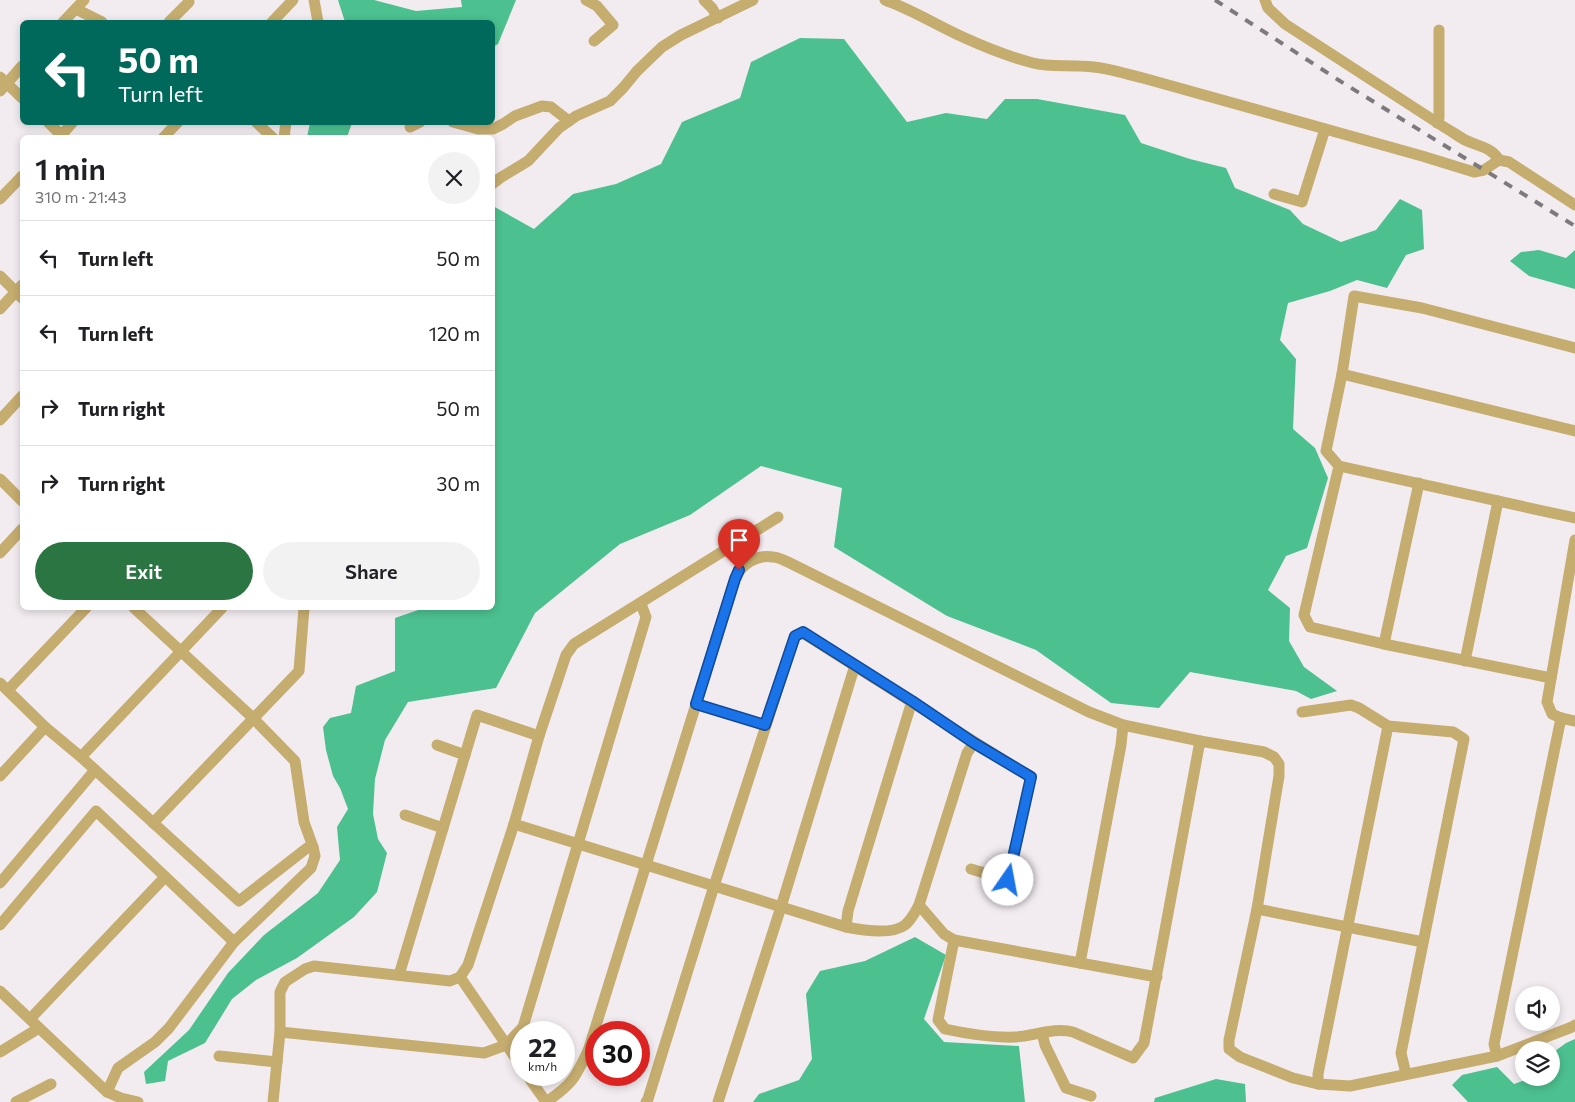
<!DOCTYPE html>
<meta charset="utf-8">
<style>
body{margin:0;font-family:Commissioner,sans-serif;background:#f2f2f2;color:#202124;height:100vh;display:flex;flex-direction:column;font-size:19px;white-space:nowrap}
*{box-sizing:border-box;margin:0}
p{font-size:16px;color:#757577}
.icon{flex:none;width:28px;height:28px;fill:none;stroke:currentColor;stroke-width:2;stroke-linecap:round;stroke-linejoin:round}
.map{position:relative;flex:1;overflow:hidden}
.side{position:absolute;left:20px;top:135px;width:475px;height:475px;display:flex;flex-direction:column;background:#fff;border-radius:8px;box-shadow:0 2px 8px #0003}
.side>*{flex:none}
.banner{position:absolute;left:20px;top:20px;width:475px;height:105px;border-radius:8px;box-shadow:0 2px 8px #0003;background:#00695c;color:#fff;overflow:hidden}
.controls{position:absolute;left:1515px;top:986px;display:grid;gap:10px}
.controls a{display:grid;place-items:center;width:45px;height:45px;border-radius:50%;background:#fff;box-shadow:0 2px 8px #0003;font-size:25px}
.speed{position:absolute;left:510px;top:1021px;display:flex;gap:10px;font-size:25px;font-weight:700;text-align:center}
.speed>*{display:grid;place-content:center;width:65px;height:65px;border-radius:50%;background:#fff;box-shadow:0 2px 8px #0003;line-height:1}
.speed small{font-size:12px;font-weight:400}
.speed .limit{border:8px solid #d22;background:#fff;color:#111}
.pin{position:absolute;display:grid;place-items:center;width:42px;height:42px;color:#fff;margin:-51px -21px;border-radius:50% 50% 50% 0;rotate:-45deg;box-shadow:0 0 5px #0007}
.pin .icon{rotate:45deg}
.me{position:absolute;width:55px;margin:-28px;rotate:12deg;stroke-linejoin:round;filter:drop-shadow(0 0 4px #0008)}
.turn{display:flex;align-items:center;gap:18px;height:105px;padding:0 15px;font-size:22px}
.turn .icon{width:65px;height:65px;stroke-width:2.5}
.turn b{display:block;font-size:35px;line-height:42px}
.round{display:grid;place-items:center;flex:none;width:52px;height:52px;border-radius:26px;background:#f2f2f2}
.overview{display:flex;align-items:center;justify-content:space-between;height:85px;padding:0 15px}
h1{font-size:30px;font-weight:600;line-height:38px}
.action{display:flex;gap:10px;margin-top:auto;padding:10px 15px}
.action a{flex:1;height:58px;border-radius:30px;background:#2b7543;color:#fff;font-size:20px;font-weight:600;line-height:58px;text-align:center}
.action a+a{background:#f2f2f2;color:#202124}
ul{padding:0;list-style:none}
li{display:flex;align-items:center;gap:15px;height:75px;padding:0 15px;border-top:1px solid #e0e0e0}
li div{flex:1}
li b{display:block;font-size:19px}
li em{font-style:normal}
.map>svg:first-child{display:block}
</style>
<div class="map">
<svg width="1575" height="1102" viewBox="0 0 1575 1102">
<rect width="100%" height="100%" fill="#f2ecf1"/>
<!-- forest -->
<g fill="#4cc08f">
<polygon points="338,0 374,0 416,11 462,7 461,0 516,0 498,44 493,47 492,22 345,22"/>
<polygon points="800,38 844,39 907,122 946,113 987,119 1005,99 1037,99 1125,115 1141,143 1190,159 1226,168 1235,188 1290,210 1303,224 1341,242 1376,230 1400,199 1422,210 1424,249 1406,255 1387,288 1357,280 1330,291 1288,303 1280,340 1296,359 1293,429 1315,448 1328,478 1307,548 1286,556 1268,590 1290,608 1289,641 1304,667 1337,691 1311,699 1296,691 1190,672 1159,708 1111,703 1036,650 947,616 834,547 842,488 761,466 690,515 620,544 535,613 496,688 408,702 385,740 375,779 373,814 378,839 387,853 377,892 354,917 297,958 256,980 232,999 205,1043 168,1061 165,1081 146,1084 144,1072 189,1030 228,973 264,935 318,893 340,860 337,827 348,809 340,788 333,776 326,750 323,727 330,718 351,713 356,686 395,671 395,618 424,608 492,608 493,206 534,229 573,194 616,184 661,164 682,122 740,98 751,62"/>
<polygon points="310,123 310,122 352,123 347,137 307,137"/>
<polygon points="1539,250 1566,258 1575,250 1575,289 1529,276 1510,261 1521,252"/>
<polygon points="915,937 946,955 924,1019 944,1042 1019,1046 1025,1102 753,1102 759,1094 799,1080 812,1059 806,994 820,971 865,961"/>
<polygon points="1575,1039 1575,1102 1468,1102 1452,1085 1462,1075 1497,1067 1514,1084 1531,1078 1551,1078 1551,1054 1566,1043"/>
<polygon points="1216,1079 1245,1084 1246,1102 1154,1102 1155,1098"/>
</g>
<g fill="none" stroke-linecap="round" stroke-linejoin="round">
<!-- street -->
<g stroke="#c5ac6f" stroke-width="11">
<polyline points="314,0 318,22"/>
<polyline points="586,0 597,6 613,25 594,41"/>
<polyline points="704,0 712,8 718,18"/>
<path d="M885 0C913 10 938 26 965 38 987 48 1010 57 1033 63 1048 67 1064 65 1079 66 1101 66 1122 73 1143 78L1422 156 1474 172 1484 170 1499 160 1509 162 1575 205"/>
<path d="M1265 0 1268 8 1285 24 1444 127C1451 131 1458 136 1465 140 1477 146 1492 147 1499 160"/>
<polyline points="76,9 102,22"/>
<polyline points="63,22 84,0"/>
<polyline points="169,22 189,2"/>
<polyline points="272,22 293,0"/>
<polyline points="0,77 22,98"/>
<polyline points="0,91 22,66"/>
<polyline points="48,122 64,138"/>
<polyline points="256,122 273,138"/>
<polyline points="453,122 478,129 493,129 503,124 515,116 542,106 551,107 569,121"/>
<polyline points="1437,123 1439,118 1439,30"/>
<polyline points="410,127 420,122"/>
<polyline points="59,138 73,122"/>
<polyline points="163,138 178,122"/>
<polyline points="284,138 286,122"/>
<polyline points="492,184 500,178 528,161 559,128 569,121 576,116 610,101 623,88 637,71 662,47 681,35 753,0"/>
<polyline points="1274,194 1302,202 1325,129"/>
<polyline points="0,199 22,176"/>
<polyline points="0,276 22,298"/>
<polyline points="0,309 22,285"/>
<polyline points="1575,348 1422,308 1354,296 1342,374 1326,451 1339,466 1575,518"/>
<polyline points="1342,374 1575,431"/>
<polyline points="0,420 22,396"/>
<polyline points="1339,466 1304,615 1310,627 1384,644 1551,678"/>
<polyline points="0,479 22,501"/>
<polyline points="1575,540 1547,702 1552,714 1561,718 1575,721"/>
<polyline points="0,553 22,529"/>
<polyline points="1384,644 1419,483"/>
<polyline points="1465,661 1498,501"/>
<polyline points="0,683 45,727 81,757 239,901 307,848 313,847"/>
<polyline points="8,690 86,608"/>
<polyline points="696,704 765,725"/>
<polyline points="1302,712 1351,705 1359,708 1388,726 1453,732 1464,739 1401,1053 1406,1074"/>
<polyline points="437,745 465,755"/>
<polyline points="81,757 222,608"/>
<polyline points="0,776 45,727"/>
<polyline points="405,815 443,828"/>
<polyline points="153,823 299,671 304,608"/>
<path d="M514 824 846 927C861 930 892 935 905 925 912 919 915 912 919 905L967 753 974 743"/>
<polyline points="0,883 95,770"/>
<polyline points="919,905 944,934 954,940 1157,977"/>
<polyline points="1257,909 1423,942"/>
<polyline points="0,925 96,811 234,942"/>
<polyline points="846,927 848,911 912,701"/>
<path d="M954 940 938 1020 945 1029C968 1034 991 1038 1015 1037 1034 1036 1054 1027 1073 1032L1133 1058 1144 1043 1200 741"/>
<polyline points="1080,963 1121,745 1123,725"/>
<polyline points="399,975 477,715 539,736"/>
<polyline points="460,977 521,1066"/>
<polyline points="0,991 107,1092 121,1098 138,1102"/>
<polyline points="30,1019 165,877"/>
<polyline points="280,1032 484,1053 506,1045 523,1027 646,617 641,604"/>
<polyline points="1042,1033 1045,1045 1066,1088 1091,1096"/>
<polyline points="0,1052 39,1028"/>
<polyline points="219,1056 277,1062"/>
<polyline points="1497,1056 1494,1044 1561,718"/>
<polyline points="527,1075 546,1102"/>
<polyline points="1318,1084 1318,1074 1388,726"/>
<polyline points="107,1092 118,1068 155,1042 169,1028 234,942 311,868 315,856 313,847 304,822 295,761 253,718 134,608"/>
<polyline points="16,1102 51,1084"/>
<polyline points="273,1102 280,1032 280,992 285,982 305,969 314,966 450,981 460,977 468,965 514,824 539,736 566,655 574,644 778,517"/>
<path d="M546 1102C573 1084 576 1077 589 1048L735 579C741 565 756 554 773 557 778 557 783 560 788 562L1089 712 1123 725 1200 741 1264 752 1274 757 1279 764V776L1257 909 1229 1040V1049L1240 1057 1293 1078 1318 1084 1350 1086 1497 1056 1572 1027 1575 1025"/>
<path d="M646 1102 648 1099 714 886 795 636 803 633C879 681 954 730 1031 777L1008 880 971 869"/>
<polyline points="718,1102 781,907 855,665"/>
</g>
<!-- rail -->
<polyline stroke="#7d797c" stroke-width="4" stroke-dasharray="9 9" stroke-linecap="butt" points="1215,0 1340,81 1575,226"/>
</g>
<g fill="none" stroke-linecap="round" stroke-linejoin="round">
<!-- route casing -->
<g stroke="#114b97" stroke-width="12">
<polyline id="route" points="739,570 735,579 696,704 765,725 795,636 803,632 912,701 974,743 1031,777 1008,880"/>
</g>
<!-- route -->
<use href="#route" stroke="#1a73e8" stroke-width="9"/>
</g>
</svg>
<div class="controls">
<a><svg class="icon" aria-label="sound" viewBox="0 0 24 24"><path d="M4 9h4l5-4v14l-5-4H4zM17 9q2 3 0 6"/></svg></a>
<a><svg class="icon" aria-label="layers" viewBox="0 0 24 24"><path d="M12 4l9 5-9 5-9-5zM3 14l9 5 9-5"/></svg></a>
</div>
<div class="speed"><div>22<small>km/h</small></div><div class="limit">30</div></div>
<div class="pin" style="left:739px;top:570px;background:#d93025"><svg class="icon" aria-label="arrive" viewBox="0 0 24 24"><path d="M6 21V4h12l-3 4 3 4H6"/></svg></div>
<svg class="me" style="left:1008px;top:880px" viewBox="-20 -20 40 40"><circle r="19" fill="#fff"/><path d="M0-13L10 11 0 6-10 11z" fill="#1a73e8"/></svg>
<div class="banner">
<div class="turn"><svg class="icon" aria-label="left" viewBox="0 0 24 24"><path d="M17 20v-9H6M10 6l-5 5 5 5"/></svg><div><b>50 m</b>Turn left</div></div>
</div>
<section class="side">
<div class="overview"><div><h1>1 min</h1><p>310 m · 21:43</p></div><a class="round"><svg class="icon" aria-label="close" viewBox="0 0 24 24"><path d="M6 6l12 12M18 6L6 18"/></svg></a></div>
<ul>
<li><svg class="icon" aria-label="left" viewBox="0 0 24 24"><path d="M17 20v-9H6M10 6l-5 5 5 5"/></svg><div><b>Turn left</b></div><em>50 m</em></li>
<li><svg class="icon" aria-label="left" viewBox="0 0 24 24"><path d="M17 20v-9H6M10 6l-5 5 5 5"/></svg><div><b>Turn left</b></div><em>120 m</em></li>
<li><svg class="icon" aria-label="right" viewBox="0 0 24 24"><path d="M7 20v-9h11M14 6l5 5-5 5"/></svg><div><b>Turn right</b></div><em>50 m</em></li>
<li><svg class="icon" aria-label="right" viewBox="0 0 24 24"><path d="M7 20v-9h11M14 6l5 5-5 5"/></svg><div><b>Turn right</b></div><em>30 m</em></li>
</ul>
<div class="action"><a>Exit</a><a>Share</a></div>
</section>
</div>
